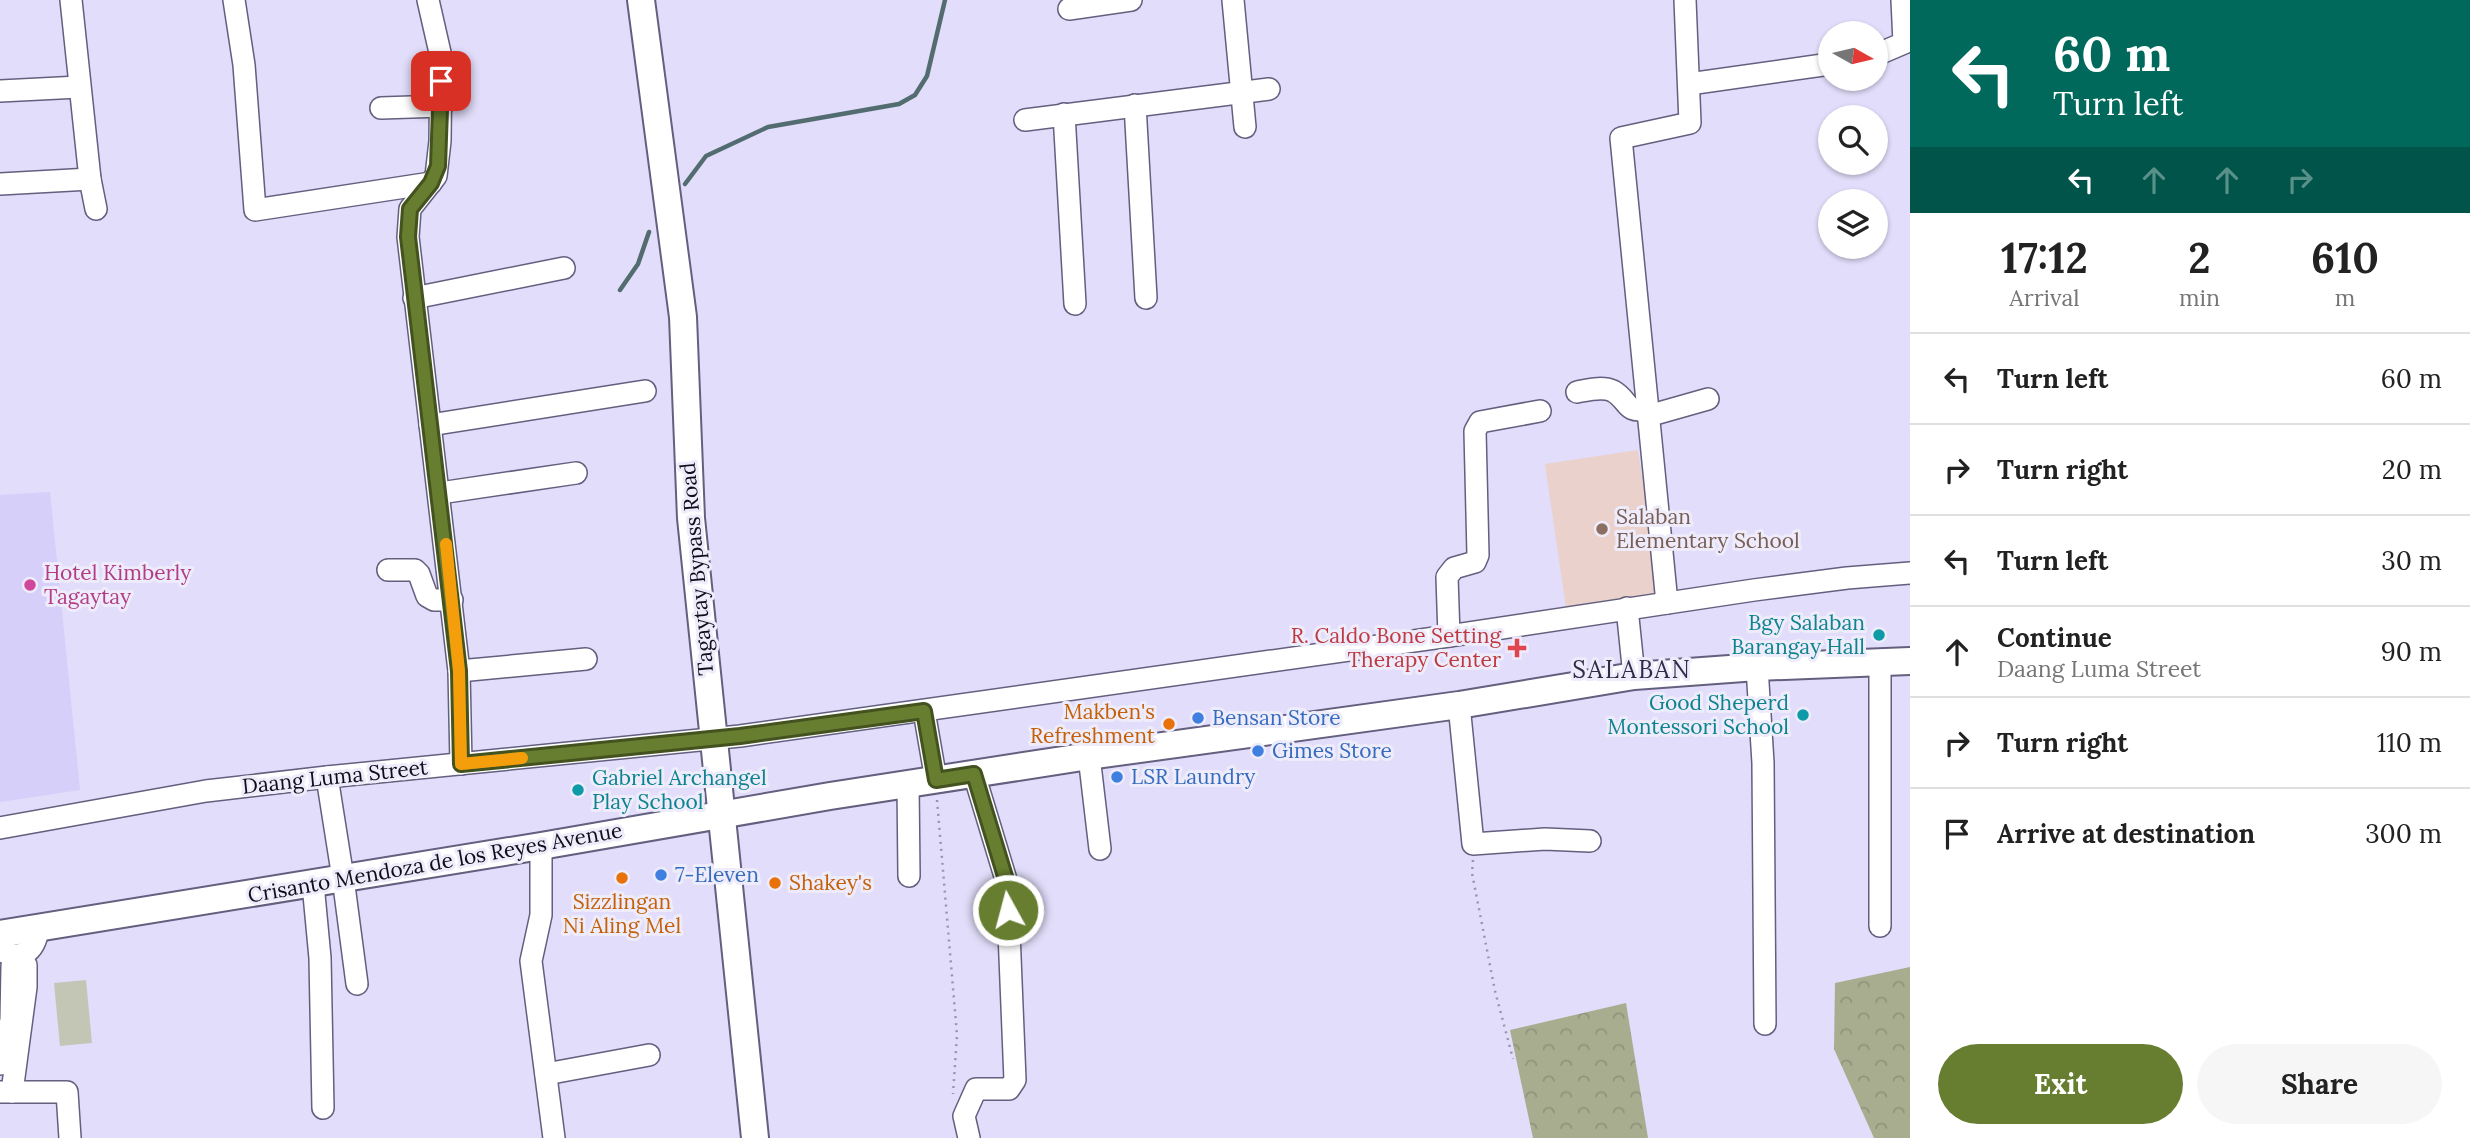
<!DOCTYPE html>
<style>
body{margin:0;font-family:Lora,serif;background:#f6f6f6;color:#222;height:100vh;display:flex;flex-direction:column;font-size:26px;white-space:nowrap}
*{box-sizing:border-box;margin:0}
p{font-size:23px;color:#767676}
.icon{flex:none;width:38px;height:38px;fill:none;stroke:currentColor;stroke-width:2;stroke-linecap:round;stroke-linejoin:round}
.map{position:relative;flex:1;overflow:hidden}
.panel{display:flex;flex-direction:column;background:#fff;width:560px}
.panel>*{flex:none}
.hud{background:#00695c;color:#fff;overflow:hidden}
.needle{width:46px;rotate:98deg}
.controls{position:absolute;left:1818px;top:21px;display:grid;gap:14px}
.controls a{display:grid;place-items:center;width:70px;height:70px;border-radius:50%;background:#fff;box-shadow:0 2px 5px #0004;font-size:35px}
.pin{position:absolute;display:grid;place-items:center;width:60px;height:60px;color:#fff;margin:-30px;border-radius:14px;box-shadow:0 4px 10px #0006}
.me{position:absolute;width:77px;margin:-38px;rotate:353deg;stroke-linejoin:round;filter:drop-shadow(0 0 5px #0008)}
.turn{display:flex;align-items:center;gap:24px;height:147px;padding:0 28px;font-size:32px}
.turn .icon{width:91px;height:91px;stroke-width:2.5}
.turn b{display:block;font-size:49px;line-height:60px}
.lanes{display:flex;align-items:center;height:66px;padding:0 28px;background:#0003;justify-content:center;gap:35px;direction:ltr}
.lanes .off{opacity:.35}
.eta{display:flex;justify-content:space-evenly;align-items:center;height:119px;text-align:center}
.eta b{font-size:42px;font-weight:700;line-height:49px}
.primary-button{display:flex;gap:14px;margin-top:auto;padding:14px 28px}
.primary-button a{flex:1;height:80px;border-radius:42px;background:#677e30;color:#fff;font-size:28px;font-weight:700;line-height:80px;text-align:center}
.primary-button a+a{background:#f6f6f6;color:#222}
ul{padding:0;list-style:none}
li{display:flex;align-items:center;gap:21px;height:91px;padding:0 28px;border-top:2px solid #e0e0e0}
li div{flex:1}
li b{display:block;font-size:26px}
li em{font-style:normal}
main{display:flex;flex:1;min-height:0}
.map>svg:first-child{display:block}
</style>
<main>
<div class="map">
<svg width="1910" height="1138" viewBox="0 0 1910 1138">
<defs>
<pattern id="forest-crowns" width="20" height="18" patternUnits="userSpaceOnUse" patternTransform="scale(1.75)"><rect width="20" height="18" fill="#a8ad8f"/><path d="M2 6a3 3 0 1 1 6 0M12 15a3 3 0 1 1 6 0" fill="none" stroke="#8f947b"/></pattern>
</defs>
<rect width="100%" height="100%" fill="#e1ddfa"/>
<!-- built -->
<polygon fill="#d5cffa" points="50,492 80,790 0,802 0,495"/>
<!-- education -->
<polygon fill="#ead1cb" points="1638,450 1659,594 1566,608 1545,464"/>
<!-- forest -->
<g fill="url(#forest-crowns)">
<polygon points="1910,967 1910,1138 1874,1138 1834,1049 1835,983"/>
<polygon points="1626,1003 1648,1138 1533,1138 1510,1030"/>
</g>
<!-- pitch -->
<polygon fill="#c3c6b4" points="86,980 92,1043 60,1046 54,983"/>
<g fill="none" stroke-linecap="round" stroke-linejoin="round">
<!-- stream -->
<g stroke="#526c70" stroke-width="4.5">
<polyline points="685,184 706,156 768,127 899,104 915,95 927,76 945,0"/>
<polyline points="620,290 638,264 649,232"/>
</g>
<!-- minor casing -->
<g stroke="#635f7e" stroke-width="24">
<g id="minor">
<polyline points="71,0 90,179 96,209"/>
<polyline points="234,0 244,65 255,210 431,183"/>
<polyline points="428,0 441,57 440,141 436,176 410,209 408,237 459,671 461,764"/>
<polyline points="1233,0 1245,127"/>
<polyline points="1069,9 1131,0"/>
<polyline points="1876,55 1904,43 1902,0"/>
<polyline points="1689,84 1830,64"/>
<polyline points="0,91 79,87"/>
<polyline points="1135,105 1146,298"/>
<polyline points="381,108 442,106"/>
<polyline points="1064,114 1075,304"/>
<polyline points="1025,120 1269,89"/>
<polyline points="0,184 90,179"/>
<polyline points="414,298 564,268"/>
<path d="M1577 392C1588 390 1602 386 1613 391 1629 400 1625 414 1647 409"/>
<polyline points="1648,416 1708,399"/>
<polyline points="430,425 645,391"/>
<polyline points="440,493 576,473"/>
<polyline points="388,570 415,570 419,574 427,596 434,600 452,600"/>
<polyline points="1667,603 1621,138 1690,123 1685,0"/>
<polyline points="1627,608 1634,676"/>
<polyline points="1449,636 1447,577 1454,568 1475,562 1478,555 1475,431 1480,422 1540,411"/>
<polyline points="1880,662 1880,926"/>
<polyline points="1757,667 1763,763 1765,1024"/>
<polyline points="459,671 586,659"/>
<polyline points="1459,705 1473,844 1545,839 1590,841"/>
<polyline points="924,711 936,780"/>
<polyline points="1089,756 1100,849"/>
<polyline points="327,777 343,878 357,984"/>
<polyline points="908,784 909,876"/>
<polyline points="0,828 206,791 327,777 740,736 1449,636 1754,590 1847,578 1910,573"/>
<polyline points="541,846 541,915 531,961 554,1138"/>
<polyline points="313,884 320,958 323,1108"/>
<path d="M0 950C21 962 35 952 38 929"/>
<polyline points="0,1064 11,1020 12,966 19,955 26,965 26,987 12,1092"/>
<polyline points="546,1074 649,1055"/>
<polyline points="0,1092 67,1092 70,1138"/>
<polyline points="969,1138 964,1116 976,1089 1009,1089 1015,1080 1007,883 974,774"/>
</g>
</g>
<!-- major casing -->
<g stroke="#635f7e" stroke-width="30">
<g id="major">
<polyline points="641,0 683,317 691,518 755,1138"/>
<polyline points="0,934 541,846 830,796 1089,756 1459,705 1634,676 1757,667 1910,661"/>
</g>
</g>
<!-- path -->
<g stroke="#9995ad" stroke-width="2.5" stroke-dasharray="2 5" stroke-linecap="butt">
<polyline points="937,800 957,1035 953,1094"/>
<polyline points="1473,860 1472,873 1495,991 1513,1059"/>
</g>
<!-- minor -->
<use href="#minor" stroke="#fff" stroke-width="21"/>
<!-- major -->
<use href="#major" stroke="#fff" stroke-width="26"/>
</g>
<g fill="none" stroke-linecap="round" stroke-linejoin="round">
<!-- route casing -->
<g stroke="#43521f" stroke-width="18">
<polyline id="route" points="441,81 438,166 431,183 410,209 408,237 459,671 461,764 740,736 924,711 936,780 974,774 1007,883 1008,910"/>
</g>
<!-- route -->
<use href="#route" stroke="#677e30" stroke-width="12"/>
<!-- slow -->
<polyline stroke="#f59e0b" stroke-width="12" points="446,544 459,671 461,764 522,758"/>
</g>
<!-- markers -->
<circle fill="#8d6e63" stroke="#eeecfb" stroke-width="2.5" cx="1602" cy="529" r="7"/>
<circle fill="#d1479c" stroke="#eeecfb" stroke-width="2.5" cx="30" cy="585" r="7"/>
<g fill="#0f9aa8" stroke="#eeecfb" stroke-width="2.5">
<circle cx="1879" cy="635" r="7"/>
<circle cx="1803" cy="715" r="7"/>
<circle cx="578" cy="790" r="7"/>
</g>
<path fill="#e0444e" stroke="#eeecfb" stroke-width="2.5" d="M1513.5 637.5h7v7h7v7h-7v7h-7v-7h-7v-7h7z"/>
<g fill="#3f7fe0" stroke="#eeecfb" stroke-width="2.5">
<circle cx="1198" cy="718" r="7"/>
<circle cx="1258" cy="751" r="7"/>
<circle cx="1117" cy="777" r="7"/>
<circle cx="661" cy="875" r="7"/>
</g>
<g fill="#e8710a" stroke="#eeecfb" stroke-width="2.5">
<circle cx="1169" cy="724" r="7"/>
<circle cx="622" cy="878" r="7"/>
<circle cx="775" cy="883" r="7"/>
</g>
<g text-anchor="middle" stroke-width="6" stroke-linejoin="round" paint-order="stroke">
<!-- education labels -->
<g font-size="21" fill="#785e54" stroke="#eeecfb" text-anchor="start">
<text x="1616" y="524">Salaban<tspan x="1616" dy="24">Elementary School</tspan></text>
</g>
<!-- street labels -->
<g font-size="21" fill="#0f0d19" stroke="#eeecfb">
<text transform="translate(697 569) rotate(-95)" y="7">Tagaytay Bypass Road</text>
<text transform="translate(335 777) rotate(-6)" y="7">Daang Luma Street</text>
<text transform="translate(435 863) rotate(-10)" y="7">Crisanto Mendoza de los Reyes Avenue</text>
</g>
<!-- hotel labels -->
<g font-size="21" fill="#b23c85" stroke="#eeecfb" text-anchor="start">
<text x="44" y="580">Hotel Kimberly<tspan x="44" dy="24">Tagaytay</tspan></text>
</g>
<!-- culture labels -->
<g font-size="21" fill="#0d838f" stroke="#eeecfb" text-anchor="end">
<text x="1865" y="630">Bgy Salaban<tspan x="1865" dy="24">Barangay Hall</tspan></text>
<text x="1789" y="710">Good Sheperd<tspan x="1789" dy="24">Montessori School</tspan></text>
<text x="592" y="785" text-anchor="start">Gabriel Archangel<tspan x="592" dy="24">Play School</tspan></text>
</g>
<!-- health labels -->
<g font-size="21" fill="#be3a42" stroke="#eeecfb" text-anchor="end">
<text x="1501" y="643">R. Caldo Bone Setting<tspan x="1501" dy="24">Therapy Center</tspan></text>
</g>
<!-- food labels -->
<g font-size="21" fill="#c56008" stroke="#eeecfb" text-anchor="end">
<text x="1155" y="719">Makben's<tspan x="1155" dy="24">Refreshment</tspan></text>
<text x="789" y="890" text-anchor="start">Shakey's</text>
<text x="622" y="909" text-anchor="middle">Sizzlingan<tspan x="622" dy="24">Ni Aling Mel</tspan></text>
</g>
<!-- shop labels -->
<g font-size="21" fill="#366cbe" stroke="#eeecfb" text-anchor="start">
<text x="1212" y="725">Bensan Store</text>
<text x="1272" y="758">Gimes Store</text>
<text x="1131" y="784">LSR Laundry</text>
<text x="675" y="882">7-Eleven</text>
</g>
<!-- quarter labels -->
<g font-size="24" letter-spacing="2" fill="#2f2a46" stroke="#eeecfb">
<text x="1632" y="678">SALABAN</text>
</g>
</g>
</svg>
<div class="controls">
<a><svg class="needle" viewBox="-14 -14 28 28"><path d="M0-13l5 13h-10z" fill="#e53935"/><path d="M0 13l5-13h-10z" fill="#767676"/></svg></a>
<a><svg class="icon" aria-label="search" viewBox="0 0 24 24"><circle cx="10" cy="10" r="6"/><path d="M15 15l6 6"/></svg></a>
<a><svg class="icon" aria-label="layers" viewBox="0 0 24 24"><path d="M12 4l9 5-9 5-9-5zM3 14l9 5 9-5"/></svg></a>
</div>
<div class="pin" style="left:441px;top:81px;background:#d93025"><svg class="icon" aria-label="arrive" viewBox="0 0 24 24"><path d="M6 21V4h12l-3 4 3 4H6"/></svg></div>
<svg class="me" style="left:1008px;top:910px" viewBox="-20 -20 40 40"><circle r="17" fill="#677e30" stroke="#fff" stroke-width="3"/><path d="M0-11L8 9 0 5-8 9z" fill="#fff"/></svg>
</div>
<section class="panel">
<div class="hud">
<div class="turn"><svg class="icon" aria-label="left" viewBox="0 0 24 24"><path d="M17 20v-9H6M10 6l-5 5 5 5"/></svg><div><b>60 m</b>Turn left</div></div>
<div class="lanes"><svg class="icon" aria-label="left" viewBox="0 0 24 24"><path d="M17 20v-9H6M10 6l-5 5 5 5"/></svg><svg class="icon off" aria-label="ahead" viewBox="0 0 24 24"><path d="M12 20V5M6 11l6-6 6 6"/></svg><svg class="icon off" aria-label="ahead" viewBox="0 0 24 24"><path d="M12 20V5M6 11l6-6 6 6"/></svg><svg class="icon off" aria-label="right" viewBox="0 0 24 24"><path d="M7 20v-9h11M14 6l5 5-5 5"/></svg></div>
</div>
<div class="eta">
<div><b>17:12</b><p>Arrival</p></div>
<div><b>2</b><p>min</p></div>
<div><b>610</b><p>m</p></div>
</div>
<ul>
<li><svg class="icon" aria-label="left" viewBox="0 0 24 24"><path d="M17 20v-9H6M10 6l-5 5 5 5"/></svg><div><b>Turn left</b></div><em>60 m</em></li>
<li><svg class="icon" aria-label="right" viewBox="0 0 24 24"><path d="M7 20v-9h11M14 6l5 5-5 5"/></svg><div><b>Turn right</b></div><em>20 m</em></li>
<li><svg class="icon" aria-label="left" viewBox="0 0 24 24"><path d="M17 20v-9H6M10 6l-5 5 5 5"/></svg><div><b>Turn left</b></div><em>30 m</em></li>
<li><svg class="icon" aria-label="ahead" viewBox="0 0 24 24"><path d="M12 20V5M6 11l6-6 6 6"/></svg><div><b>Continue</b><p>Daang Luma Street</p></div><em>90 m</em></li>
<li><svg class="icon" aria-label="right" viewBox="0 0 24 24"><path d="M7 20v-9h11M14 6l5 5-5 5"/></svg><div><b>Turn right</b></div><em>110 m</em></li>
<li><svg class="icon" aria-label="arrive" viewBox="0 0 24 24"><path d="M6 21V4h12l-3 4 3 4H6"/></svg><div><b>Arrive at destination</b></div><em>300 m</em></li>
</ul>
<div class="primary-button"><a>Exit</a><a>Share</a></div>
</section>
</main>
